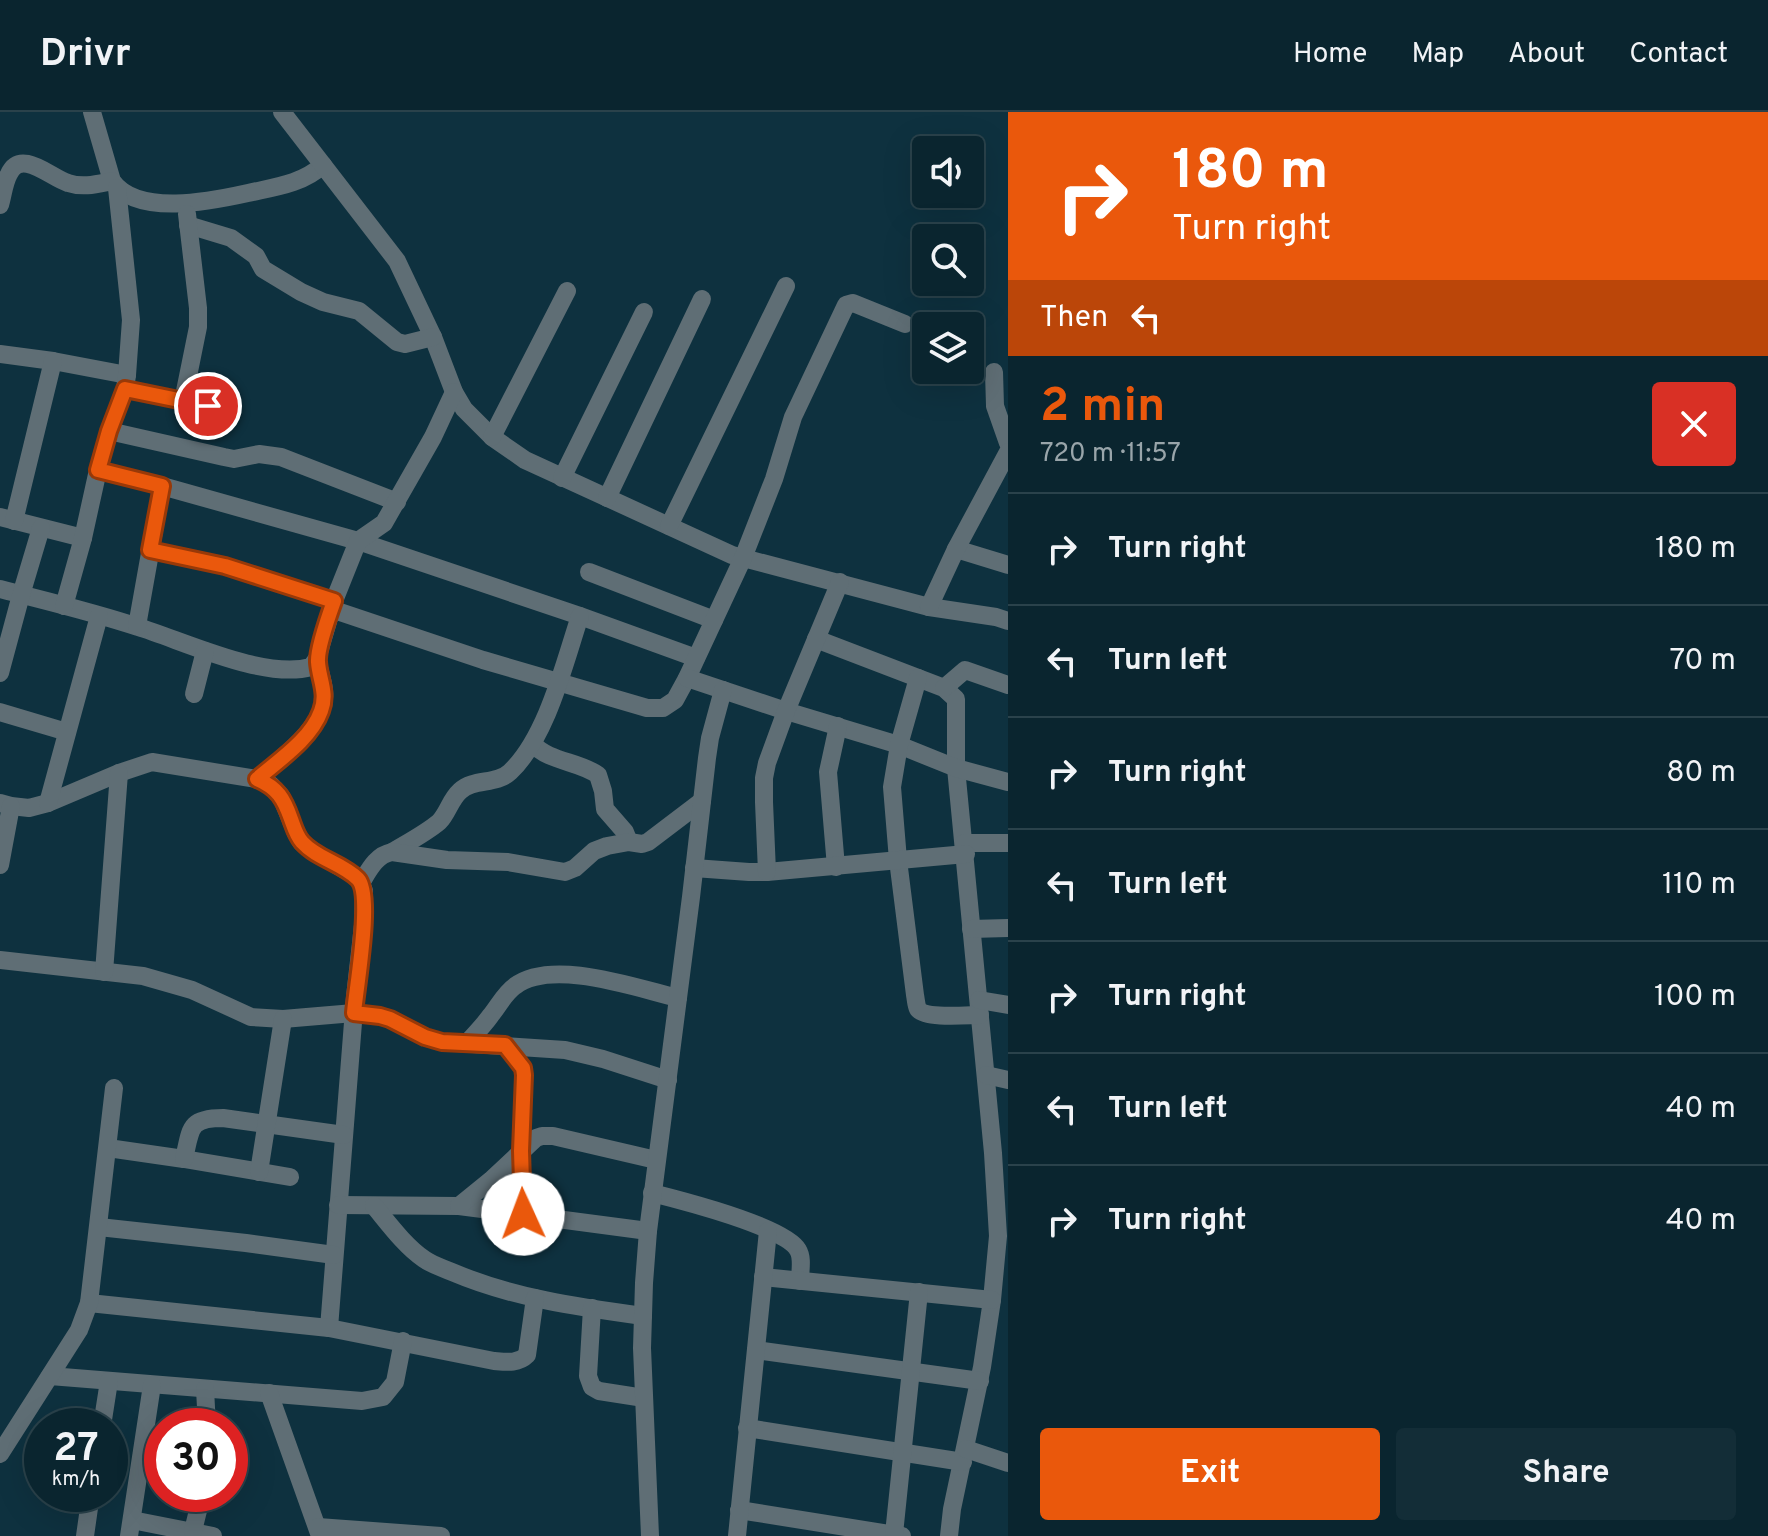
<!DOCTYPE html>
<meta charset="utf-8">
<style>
body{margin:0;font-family:Overpass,sans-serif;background:#132d37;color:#f1f3f6;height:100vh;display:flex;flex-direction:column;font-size:30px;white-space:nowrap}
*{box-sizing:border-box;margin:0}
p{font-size:26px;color:#99a5aa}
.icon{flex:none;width:44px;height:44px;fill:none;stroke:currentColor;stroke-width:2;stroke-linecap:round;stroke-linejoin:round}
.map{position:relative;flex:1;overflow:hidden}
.drawer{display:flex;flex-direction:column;background:#0a252f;width:760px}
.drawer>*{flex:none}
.guide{background:#ea580c;color:#fff;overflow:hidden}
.tools{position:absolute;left:912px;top:24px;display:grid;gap:16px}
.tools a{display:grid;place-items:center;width:72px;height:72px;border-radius:8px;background:#0a252f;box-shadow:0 8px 32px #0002,0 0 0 2px #2a424b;font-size:40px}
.speed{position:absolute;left:24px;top:1296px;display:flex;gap:16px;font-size:40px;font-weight:700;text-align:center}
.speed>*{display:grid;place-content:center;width:104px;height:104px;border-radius:50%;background:#0a252f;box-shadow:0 8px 32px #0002,0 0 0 2px #2a424b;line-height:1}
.speed small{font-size:20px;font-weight:400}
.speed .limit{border:12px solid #d22;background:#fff;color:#111}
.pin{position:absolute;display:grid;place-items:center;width:68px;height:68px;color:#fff;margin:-34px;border:4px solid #fff;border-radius:50%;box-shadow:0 2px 8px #0007}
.me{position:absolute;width:88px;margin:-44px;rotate:358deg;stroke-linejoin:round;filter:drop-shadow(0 0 6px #0008)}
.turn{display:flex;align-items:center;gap:28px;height:168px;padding:0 32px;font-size:36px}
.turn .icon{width:104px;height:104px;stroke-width:2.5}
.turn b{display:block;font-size:56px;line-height:68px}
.then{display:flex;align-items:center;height:76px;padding:0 32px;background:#0003;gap:16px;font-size:30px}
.round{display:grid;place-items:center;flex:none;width:84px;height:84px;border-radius:8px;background:#132d37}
.summary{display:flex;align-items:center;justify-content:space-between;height:136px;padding:0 32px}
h1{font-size:48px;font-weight:700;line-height:60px;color:#ea580c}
.cta{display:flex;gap:16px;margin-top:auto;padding:16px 32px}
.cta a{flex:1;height:92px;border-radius:8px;background:#ea580c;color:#fff;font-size:32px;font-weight:700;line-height:92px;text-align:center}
.cta a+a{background:#132d37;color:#f1f3f6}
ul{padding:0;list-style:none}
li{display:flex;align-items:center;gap:24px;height:112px;padding:0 32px;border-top:2px solid #2a424b}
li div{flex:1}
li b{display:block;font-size:30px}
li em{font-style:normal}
header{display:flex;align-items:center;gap:48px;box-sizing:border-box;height:112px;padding:0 40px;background:#0a252f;border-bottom:2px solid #2a424b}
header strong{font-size:38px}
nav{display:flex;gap:44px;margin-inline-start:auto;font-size:28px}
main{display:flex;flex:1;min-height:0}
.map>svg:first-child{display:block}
</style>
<header>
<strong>Drivr</strong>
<nav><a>Home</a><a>Map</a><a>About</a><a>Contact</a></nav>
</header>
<main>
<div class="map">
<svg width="1008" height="1424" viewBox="0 0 1008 1424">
<rect width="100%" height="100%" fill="#0e313f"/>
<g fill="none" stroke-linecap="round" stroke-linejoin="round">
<!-- minor -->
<g stroke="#5f6e75" stroke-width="18">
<path d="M92 0 112 69C137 105 212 89 248 81 275 75 302 72 323 53"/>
<polyline points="282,0 397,149 433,225 454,280 464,297 492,325 525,348 732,443 929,495 996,505 1008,509"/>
<path d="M0 93C3 83 4 71 9 62 21 36 51 66 68 71 83 76 97 72 112 69"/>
<polyline points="188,113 231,126 256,144 263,157 301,180 323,190 359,199 397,230 405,232 433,225"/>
<polyline points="0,242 53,249 127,263"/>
<polyline points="994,260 995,294 1008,331"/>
<polyline points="125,277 232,299"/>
<polyline points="183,289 198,215 198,196 187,102"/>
<polyline points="109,319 224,345 234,347 259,342 281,345 397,390"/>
<polyline points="492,325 567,179"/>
<polyline points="98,358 162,374 358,429 580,504 696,546"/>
<polyline points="562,366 644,200"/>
<polyline points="607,386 702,187"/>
<polyline points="0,405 83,426"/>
<polyline points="14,409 53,249"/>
<polyline points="669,414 786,174"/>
<polyline points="956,437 1008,453"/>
<polyline points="150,438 225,454 334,489"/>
<polyline points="589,460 714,508"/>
<path d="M0 477C46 489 93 500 138 515 184 529 264 568 311 555L317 547 334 489 358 429 384 411 433 325 454 280"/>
<polyline points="64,494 83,426 98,358 109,319 125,277 127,263 131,208 117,76"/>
<polyline points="929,495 956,437 1008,340"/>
<polyline points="331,497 483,548 647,596 663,596 675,588 687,566 743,446 774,367 793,305 846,193 853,191 905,212"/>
<polyline points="137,514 162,374"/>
<polyline points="816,527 944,576 956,587 956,656 993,1041 998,1124 992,1188 982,1255 952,1397 949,1424"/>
<polyline points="0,561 21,483 41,416"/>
<polyline points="687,566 786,599 899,633 956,656 1008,670"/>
<path d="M918 566 899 633 892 675 898 748 915 883C916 888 916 893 918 897 925 907 968 903 980 903"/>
<polyline points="944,576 965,558 1008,573"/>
<polyline points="194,582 205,539"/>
<polyline points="0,600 67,620"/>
<path d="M533 632C549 650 579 649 598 663L603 679 605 697 625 720 629 730"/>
<path d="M257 667C281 646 328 614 324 578 323 568 319 557 317 547"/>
<polyline points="0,691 11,694 29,696 48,691 119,661 152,650 257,667 271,673 281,684 296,721 301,730 314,740 355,764 361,771 364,779 363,813 355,885 329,1216"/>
<polyline points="48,691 99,504"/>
<polyline points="964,731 1008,731"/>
<path d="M392 740C407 731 426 721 439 710 448 701 450 688 460 679 474 666 496 673 510 660 547 625 564 552 580 504"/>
<polyline points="0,753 11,694"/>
<polyline points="836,755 828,660 838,614"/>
<polyline points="694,756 749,760 767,760 966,742"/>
<polyline points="767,760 764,690 764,666 767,651 786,599 840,470"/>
<path d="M361 771C369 758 376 743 392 740L447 748 508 750 565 760 575 756 594 739 607 734 629 730 642 732 648 730 702 689"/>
<polyline points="971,817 1008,816"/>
<polyline points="0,848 143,864 192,878 251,905 283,907 354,901 380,904 390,907 425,925 442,930 565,938 603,947 668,968"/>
<polyline points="104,860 119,661"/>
<polyline points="979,888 1008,893"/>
<path d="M467 931C475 922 484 913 491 903 499 893 505 881 515 874 552 846 636 876 678 886"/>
<polyline points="505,933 523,956 524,963 521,1039 523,1102"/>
<polyline points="986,963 1008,968"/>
<polyline points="108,1036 184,1047 290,1065"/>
<path d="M184 1047C191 1017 188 1006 223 1006L344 1023"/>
<polyline points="259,1060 283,907"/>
<path d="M652 1081C680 1088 786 1115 798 1138 803 1146 800 1159 800 1169"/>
<polyline points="338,1093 459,1094 648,1119"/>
<path d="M374 1094C389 1112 405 1134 424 1147 432 1153 443 1156 452 1160 513 1186 578 1195 643 1204"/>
<polyline points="459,1094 491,1068 536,1026 542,1024 553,1024 656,1048"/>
<polyline points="99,1115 246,1131 334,1143"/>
<polyline points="763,1165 992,1188"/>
<path d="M89 1191 329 1216 494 1249C506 1250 518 1252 527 1243L535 1186"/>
<polyline points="592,1196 588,1264 592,1275 599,1279 644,1286"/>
<polyline points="756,1238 980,1269"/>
<polyline points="50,1264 362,1289 383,1285 395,1270 403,1229"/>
<polyline points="205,1277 207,1314"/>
<polyline points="269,1281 320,1424"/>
<polyline points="102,1314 109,1269"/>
<polyline points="747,1316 963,1350"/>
<polyline points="966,1337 1008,1351"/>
<polyline points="0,1342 79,1218 89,1191 114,976"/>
<polyline points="739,1398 902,1424"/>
<polyline points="132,1408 213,1424"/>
<polyline points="318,1415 441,1424"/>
<polyline points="193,1419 202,1382"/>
<polyline points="894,1422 919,1180"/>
<polyline points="85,1424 91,1382"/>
<polyline points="129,1424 152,1273"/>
<polyline points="650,1424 642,1236 644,1171 648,1119 691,785 707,646 710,626 723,578"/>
<polyline points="737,1424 768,1119"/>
</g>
</g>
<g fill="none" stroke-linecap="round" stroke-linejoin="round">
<!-- route casing -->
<g stroke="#983908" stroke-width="20">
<path id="route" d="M208 294 125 277 109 319 98 358 162 374 150 438 225 454 334 489C329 503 317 537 318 550 319 567 328 581 321 599 311 627 279 648 257 667 278 676 284 687 291 707 294 715 296 723 302 730 317 747 342 751 358 767 373 783 356 876 354 901L380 904 390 907 425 925 442 930 505 933 523 956 524 963 521 1039 523 1102"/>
</g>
<!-- route -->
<use href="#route" stroke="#ea580c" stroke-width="14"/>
</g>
</svg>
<div class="tools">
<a><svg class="icon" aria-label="sound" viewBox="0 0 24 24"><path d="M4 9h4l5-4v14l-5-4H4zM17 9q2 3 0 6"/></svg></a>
<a><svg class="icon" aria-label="search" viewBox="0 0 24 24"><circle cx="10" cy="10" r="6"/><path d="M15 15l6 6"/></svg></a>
<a><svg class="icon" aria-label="layers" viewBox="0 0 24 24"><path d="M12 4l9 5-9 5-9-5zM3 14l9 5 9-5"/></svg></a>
</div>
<div class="speed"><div>27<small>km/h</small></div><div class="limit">30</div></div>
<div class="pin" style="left:208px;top:294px;background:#d93025"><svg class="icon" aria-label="arrive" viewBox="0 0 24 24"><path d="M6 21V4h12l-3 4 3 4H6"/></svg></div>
<svg class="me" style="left:523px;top:1102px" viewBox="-20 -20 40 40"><circle r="19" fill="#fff"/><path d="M0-13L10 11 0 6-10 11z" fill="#ea580c"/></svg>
</div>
<section class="drawer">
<div class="guide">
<div class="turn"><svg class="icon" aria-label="right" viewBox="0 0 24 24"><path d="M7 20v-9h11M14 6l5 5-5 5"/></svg><div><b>180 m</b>Turn right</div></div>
<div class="then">Then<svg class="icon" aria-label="left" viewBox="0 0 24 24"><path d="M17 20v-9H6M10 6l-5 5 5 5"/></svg></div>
</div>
<div class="summary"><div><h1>2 min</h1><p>720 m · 11:57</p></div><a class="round" style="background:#d93025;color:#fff"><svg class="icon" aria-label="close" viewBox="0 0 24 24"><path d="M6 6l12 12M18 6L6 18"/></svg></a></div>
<ul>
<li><svg class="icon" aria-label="right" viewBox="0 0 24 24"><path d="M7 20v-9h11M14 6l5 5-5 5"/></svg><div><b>Turn right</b></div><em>180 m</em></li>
<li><svg class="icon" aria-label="left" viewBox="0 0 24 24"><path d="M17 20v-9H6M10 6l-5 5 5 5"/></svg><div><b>Turn left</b></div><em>70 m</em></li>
<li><svg class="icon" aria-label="right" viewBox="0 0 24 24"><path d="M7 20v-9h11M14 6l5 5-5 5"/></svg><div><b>Turn right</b></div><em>80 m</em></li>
<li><svg class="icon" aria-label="left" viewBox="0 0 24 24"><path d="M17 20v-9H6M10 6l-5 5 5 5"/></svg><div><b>Turn left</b></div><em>110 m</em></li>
<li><svg class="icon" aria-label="right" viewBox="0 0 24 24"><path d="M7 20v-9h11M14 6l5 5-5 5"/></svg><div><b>Turn right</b></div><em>100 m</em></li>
<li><svg class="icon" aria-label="left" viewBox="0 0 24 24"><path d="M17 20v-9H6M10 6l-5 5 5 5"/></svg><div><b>Turn left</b></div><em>40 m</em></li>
<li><svg class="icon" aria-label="right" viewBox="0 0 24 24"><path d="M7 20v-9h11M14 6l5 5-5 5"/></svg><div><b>Turn right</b></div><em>40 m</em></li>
</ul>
<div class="cta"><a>Exit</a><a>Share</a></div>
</section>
</main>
